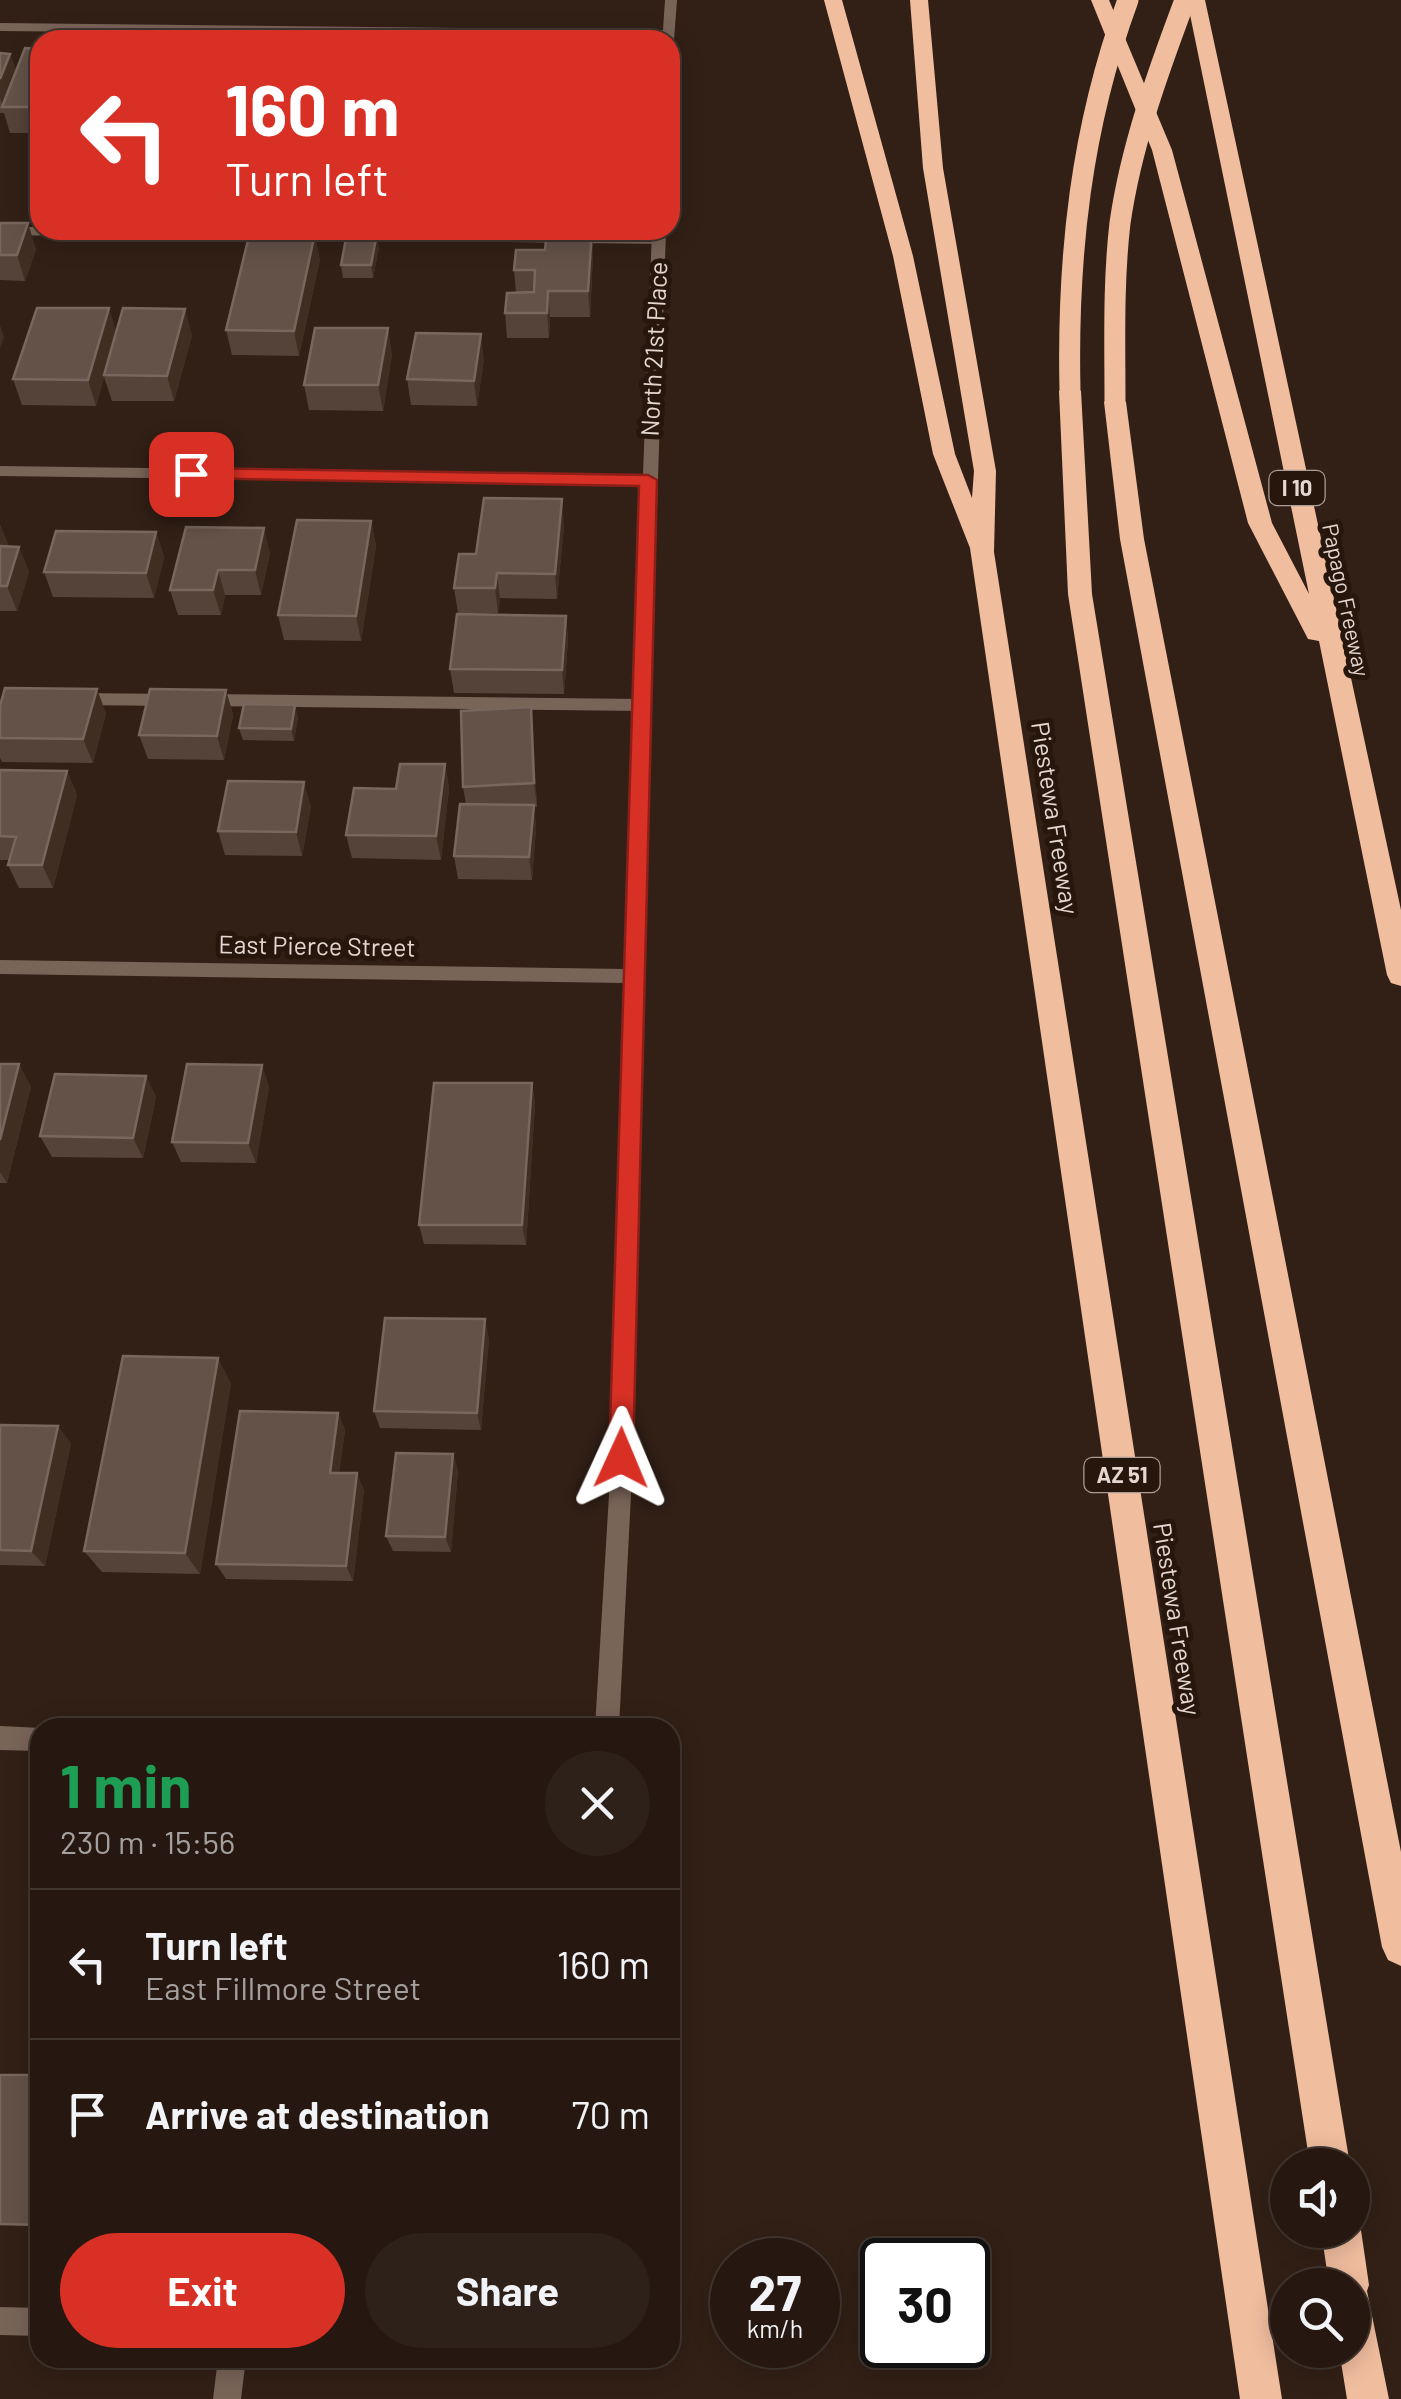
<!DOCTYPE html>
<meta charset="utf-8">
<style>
body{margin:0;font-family:Barlow,sans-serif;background:#2e2119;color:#f1f3f6;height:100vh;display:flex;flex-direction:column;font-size:38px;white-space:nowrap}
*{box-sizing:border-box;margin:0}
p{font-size:32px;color:#a4a09f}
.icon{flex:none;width:55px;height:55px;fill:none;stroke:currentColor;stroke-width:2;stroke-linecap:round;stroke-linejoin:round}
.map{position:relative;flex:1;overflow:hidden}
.sheet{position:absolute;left:30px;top:1718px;width:650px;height:650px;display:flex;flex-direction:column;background:#261810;border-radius:30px;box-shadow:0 5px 25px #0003,0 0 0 2px #423730}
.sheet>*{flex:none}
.banner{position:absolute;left:30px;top:30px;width:650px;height:210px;border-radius:30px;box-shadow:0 5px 25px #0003,0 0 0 2px #423730;background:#d93025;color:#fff;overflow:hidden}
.controls{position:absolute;left:1270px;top:2148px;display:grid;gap:20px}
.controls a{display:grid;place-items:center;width:100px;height:100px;border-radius:50%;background:#261810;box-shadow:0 5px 25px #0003,0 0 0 2px #423730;font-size:50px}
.speed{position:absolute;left:710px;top:2238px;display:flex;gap:20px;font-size:50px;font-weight:700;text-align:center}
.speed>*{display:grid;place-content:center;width:130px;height:130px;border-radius:50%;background:#261810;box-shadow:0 5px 25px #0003,0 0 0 2px #423730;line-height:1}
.speed small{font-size:25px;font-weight:400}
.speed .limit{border:5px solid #111;border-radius:15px;background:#fff;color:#111}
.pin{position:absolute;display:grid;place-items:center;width:85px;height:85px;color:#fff;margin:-42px;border-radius:20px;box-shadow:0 5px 15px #0006}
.me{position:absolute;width:110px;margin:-55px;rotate:1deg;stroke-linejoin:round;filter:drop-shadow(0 0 8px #0008)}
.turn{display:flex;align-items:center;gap:35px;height:210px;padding:0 30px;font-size:45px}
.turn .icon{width:130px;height:130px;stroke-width:2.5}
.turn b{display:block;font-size:70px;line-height:85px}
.round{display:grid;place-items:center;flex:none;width:105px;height:105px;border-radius:52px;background:#2e2119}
.head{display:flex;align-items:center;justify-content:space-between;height:170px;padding:0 30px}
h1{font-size:60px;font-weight:700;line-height:75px;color:#1e9e55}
.primary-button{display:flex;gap:20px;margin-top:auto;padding:20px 30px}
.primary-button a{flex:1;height:115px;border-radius:60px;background:#d93025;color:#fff;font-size:40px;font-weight:700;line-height:115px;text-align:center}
.primary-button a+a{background:#2e2119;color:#f1f3f6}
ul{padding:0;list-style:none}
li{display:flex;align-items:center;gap:30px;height:150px;padding:0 30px;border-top:2px solid #423730}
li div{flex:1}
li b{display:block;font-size:38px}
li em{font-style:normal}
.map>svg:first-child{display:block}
</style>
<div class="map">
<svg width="1401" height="2399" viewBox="0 0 1401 2399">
<rect width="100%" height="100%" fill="#322016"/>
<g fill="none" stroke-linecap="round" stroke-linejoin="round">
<!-- service -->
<g fill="#796458" fill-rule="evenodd">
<polygon points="97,25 107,28 103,40 91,40"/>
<polygon points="0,227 40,227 40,230 659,236 666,240 659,244 0,235"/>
<polygon points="77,693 173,694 181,700 173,706 77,705 69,699"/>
<polygon points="202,694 642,699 650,705 642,711 202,706 194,700"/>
<polygon points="0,2307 40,2308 40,2336 0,2335"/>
</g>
<!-- minor -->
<g fill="#796458" fill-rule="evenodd">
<polygon points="665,0 677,0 674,40 670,43 670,40 662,38 0,31 0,23 663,30"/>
<polygon points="652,230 666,230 642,976 631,1495 619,1728 595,1728 609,1495 624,983 0,974 0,960 624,969 642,485 0,476 0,466 643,475"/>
<polygon points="0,1726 41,1728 40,1751 0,1750"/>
<polygon points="218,2358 246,2358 241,2399 213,2399"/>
</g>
<!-- motorway -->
<g fill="#f1bd9f" fill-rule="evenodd">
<polygon points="824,0 842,0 913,256 955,454 972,498 974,471 923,168 910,0 928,0 943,168 996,471 994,552 1282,2399 1240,2399 970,548 933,454 893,256"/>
<polygon points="1091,0 1109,0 1172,150 1272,523 1309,594 1187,0 1205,0 1401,910 1401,986 1391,983 1387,975 1319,641 1308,639 1248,523 1152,150"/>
<polygon points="1070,384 1081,391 1092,594 1350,2165 1310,2165 1068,594 1059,391"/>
<polygon points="1115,395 1126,402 1144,539 1401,1852 1401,1966 1388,1960 1382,1947 1120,539 1104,402"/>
<polygon points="1352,2215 1361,2230 1369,2285 1367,2291 1389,2399 1347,2399 1339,2350 1352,2350 1352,2285 1329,2285 1321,2230 1352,2230"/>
</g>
<!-- motorway-bridge -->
<g stroke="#f1bd9f" stroke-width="21">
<path d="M1070 391C1067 256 1081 127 1128 0"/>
<path d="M1115 402C1115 343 1113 283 1120 223 1131 146 1158 72 1185 0"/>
</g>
</g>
<!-- wall -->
<g fill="#554238">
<polygon points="40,49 40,133 10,133 4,113 0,113 0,53 10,54 16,71"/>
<polygon points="40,158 40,190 35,173"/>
<polygon points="0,223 36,249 25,281 0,280"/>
<polygon points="592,230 593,255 590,317 550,317 549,338 507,338 505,313 516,293 514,270"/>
<polygon points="379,247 373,278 343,278 341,265"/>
<polygon points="320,259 299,356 232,355 226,330"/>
<polygon points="192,335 174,401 112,401 104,377 96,406 22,405 13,379"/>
<polygon points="392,354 383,411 309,410 304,385"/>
<polygon points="484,359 477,406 411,405 407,379"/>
<polygon points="371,521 376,546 361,641 284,640 278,615"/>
<polygon points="0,525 9,547 19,547 29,572 17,611 0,611"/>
<polygon points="564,525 557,599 500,598 498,613 458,613 454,588 476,554"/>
<polygon points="186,527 270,553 261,595 225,595 221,615 178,615 170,590"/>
<polygon points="156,532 164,557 154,598 53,597 44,572"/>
<polygon points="566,616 568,640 564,694 454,693 450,669"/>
<polygon points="226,690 233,715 224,760 148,759 139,735"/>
<polygon points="0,706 106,713 93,763 2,762 0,758"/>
<polygon points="298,717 294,741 243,740 239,728"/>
<polygon points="533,732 537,807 534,807 536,828 532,880 458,879 454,856 466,804 463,787"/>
<polygon points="445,764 449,788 441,860 352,858 346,835 396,789"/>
<polygon points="0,770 67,771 77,795 53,888 19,888 8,865 9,860 0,860"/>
<polygon points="311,806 302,856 225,855 218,831"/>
<polygon points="0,1064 31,1086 7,1183 0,1183"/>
<polygon points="146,1076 156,1097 143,1158 52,1157 40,1136"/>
<polygon points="532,1083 535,1104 526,1245 424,1244 419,1225"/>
<polygon points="269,1086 256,1163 181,1162 172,1142"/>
<polygon points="489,1338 481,1430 380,1428 374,1411"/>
<polygon points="231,1383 200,1574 102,1572 84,1551"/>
<polygon points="338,1413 345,1430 339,1473 364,1490 353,1581 226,1579 216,1564"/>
<polygon points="0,1425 71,1443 45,1566 0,1565"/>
<polygon points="458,1470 451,1552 393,1551 386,1536"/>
</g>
<!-- shaded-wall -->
<g fill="#402e23">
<polygon points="10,54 18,79 3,107 0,98 0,79"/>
<polygon points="40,96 40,121 36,107"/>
<polygon points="28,223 36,249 25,281 17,255"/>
<polygon points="592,230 593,255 590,317 588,291"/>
<polygon points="315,233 320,259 299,356 294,331"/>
<polygon points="377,233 379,247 373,278 371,265"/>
<polygon points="548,291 550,317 549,338 547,313"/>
<polygon points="109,308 117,334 96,406 88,380"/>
<polygon points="185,309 192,335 174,401 167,376"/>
<polygon points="0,325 4,337 0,348"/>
<polygon points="388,328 392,354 383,411 378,385"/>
<polygon points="481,334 484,359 477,406 474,381"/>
<polygon points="562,499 564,525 557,599 555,574"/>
<polygon points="371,521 376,546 361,641 356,616"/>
<polygon points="0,525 10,550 0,563"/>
<polygon points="264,528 270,553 261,595 255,570"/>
<polygon points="156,532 164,557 154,598 146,573"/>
<polygon points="19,547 29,572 17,611 7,586"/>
<polygon points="218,570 225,595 221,615 213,590"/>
<polygon points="497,573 500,598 498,613 495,588"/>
<polygon points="566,616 568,640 564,694 562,670"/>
<polygon points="97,689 106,713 93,763 83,739"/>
<polygon points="226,690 233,715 224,760 217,736"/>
<polygon points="295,705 298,717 294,741 291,729"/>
<polygon points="531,707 533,732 537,807 534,783"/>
<polygon points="445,764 449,788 441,860 436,836"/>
<polygon points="67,771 77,795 53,888 42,865"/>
<polygon points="304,782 311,806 302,856 296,832"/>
<polygon points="534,805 536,828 532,880 529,857"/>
<polygon points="19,1064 31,1086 7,1183 0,1172 0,1140"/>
<polygon points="262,1065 269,1086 256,1163 248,1143"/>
<polygon points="146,1076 156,1097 143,1158 133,1138"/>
<polygon points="532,1083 535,1104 526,1245 522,1225"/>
<polygon points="485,1319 489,1338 481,1430 477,1413"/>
<polygon points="218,1358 231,1383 200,1574 185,1553"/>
<polygon points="338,1413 345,1430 337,1489 330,1473"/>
<polygon points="58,1426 71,1443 45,1566 31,1551"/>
<polygon points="453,1454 458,1470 451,1552 445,1537"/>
<polygon points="357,1473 364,1490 353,1581 346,1566"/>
</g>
<!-- building -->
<g fill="#645248" stroke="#78675e" stroke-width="2.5">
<polygon points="25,48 40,49 40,96 36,107 2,107"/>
<polygon points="0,53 10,54 0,79"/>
<polygon points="40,158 40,173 35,173"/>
<polygon points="0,223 28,223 17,255 0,255"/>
<polygon points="547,230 592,230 588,291 548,291 547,313 505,313 507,293 534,292 535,270 514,270 516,250 545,250"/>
<polygon points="250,232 315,233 294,331 226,330"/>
<polygon points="347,233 377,233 371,265 341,265"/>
<polygon points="37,308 109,308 88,380 13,379"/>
<polygon points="123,308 185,309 167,376 104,375"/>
<polygon points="315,328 388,328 378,385 304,385"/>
<polygon points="416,333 481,334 474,381 407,379"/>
<polygon points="484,498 562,499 555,574 497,573 495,588 454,588 459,554 476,554"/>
<polygon points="297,520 371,521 356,616 278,615"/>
<polygon points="186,527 264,528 255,570 218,570 213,590 170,590"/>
<polygon points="56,531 156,532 146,573 44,572"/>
<polygon points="0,546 19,547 7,586 0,586"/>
<polygon points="457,614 566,616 562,670 450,669"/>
<polygon points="5,688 97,689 83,739 0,738 0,706"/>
<polygon points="150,689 226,690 217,736 139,735"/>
<polygon points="244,704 295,705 291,729 239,728"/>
<polygon points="531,707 534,783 463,787 461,711"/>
<polygon points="400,764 445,764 436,836 346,835 354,788 396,789"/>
<polygon points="0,770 67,771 42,865 8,865 16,837 0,836"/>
<polygon points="228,781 304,782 296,832 218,831"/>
<polygon points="460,804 534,805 529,857 454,856"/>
<polygon points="0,1064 19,1064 0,1140"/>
<polygon points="187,1064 262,1065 248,1143 172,1142"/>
<polygon points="55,1074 146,1076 133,1138 40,1136"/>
<polygon points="434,1083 532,1083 522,1225 419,1225"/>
<polygon points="385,1318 485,1319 477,1413 374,1411"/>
<polygon points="123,1356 218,1358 185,1553 84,1551"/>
<polygon points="240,1411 338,1413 330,1473 357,1473 346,1566 216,1564"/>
<polygon points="0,1425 58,1426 31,1551 0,1550"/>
<polygon points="396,1453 453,1454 445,1537 386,1536"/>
<polygon points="0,2075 40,2075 40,2225 0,2224"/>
</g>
<!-- route -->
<polygon fill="#d93025" stroke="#8d1f18" stroke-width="2.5" points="191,468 648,475 657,480 633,1458 630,1467 621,1470 612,1467 609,1458 639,486 185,478 182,474"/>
<g text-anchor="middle" stroke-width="10" stroke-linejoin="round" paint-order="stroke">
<!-- shield labels -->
<g fill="#27160c" stroke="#ab9d96" stroke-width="2.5">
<rect x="1269.5" y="471" width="55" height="34" rx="8"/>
<rect x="1084.5" y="1458" width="75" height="34" rx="8"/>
</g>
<g font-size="22" font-weight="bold" fill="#e4d7d1">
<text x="1297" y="496">I 10</text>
<text x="1122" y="1483">AZ 51</text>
</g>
<!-- far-street labels -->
<g font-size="22" fill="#e4d7d1" stroke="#27160c">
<text transform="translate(1346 600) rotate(78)" y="8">Papago Freeway</text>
</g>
<!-- street labels -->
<g font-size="25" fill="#e4d7d1" stroke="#27160c">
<text transform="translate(654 349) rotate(-87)" y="9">North 21st Place</text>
<text transform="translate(1055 818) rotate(81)" y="9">Piestewa Freeway</text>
<text transform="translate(317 946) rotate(1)" y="9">East Pierce Street</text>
<text transform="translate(1177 1619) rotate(81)" y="9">Piestewa Freeway</text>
</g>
</g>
</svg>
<div class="controls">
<a><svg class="icon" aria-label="sound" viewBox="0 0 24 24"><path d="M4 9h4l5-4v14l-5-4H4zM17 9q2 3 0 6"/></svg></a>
<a><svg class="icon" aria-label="search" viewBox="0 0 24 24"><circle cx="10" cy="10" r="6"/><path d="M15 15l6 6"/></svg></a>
</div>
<div class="speed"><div>27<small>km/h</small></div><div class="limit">30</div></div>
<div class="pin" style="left:191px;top:474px;background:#d93025"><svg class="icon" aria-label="arrive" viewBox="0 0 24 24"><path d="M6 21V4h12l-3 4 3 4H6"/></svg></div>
<svg class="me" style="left:621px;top:1458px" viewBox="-20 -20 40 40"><path d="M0-17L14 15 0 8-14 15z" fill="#d93025" stroke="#fff" stroke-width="4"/></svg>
<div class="banner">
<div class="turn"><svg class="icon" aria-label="left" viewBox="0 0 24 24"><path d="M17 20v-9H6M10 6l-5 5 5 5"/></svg><div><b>160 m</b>Turn left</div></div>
</div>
<section class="sheet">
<div class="head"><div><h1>1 min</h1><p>230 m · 15:56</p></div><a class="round"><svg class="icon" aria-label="close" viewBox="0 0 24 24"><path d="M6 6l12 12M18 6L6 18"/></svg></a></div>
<ul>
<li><svg class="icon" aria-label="left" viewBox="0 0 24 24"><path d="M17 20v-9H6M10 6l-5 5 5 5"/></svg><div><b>Turn left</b><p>East Fillmore Street</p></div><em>160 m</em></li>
<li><svg class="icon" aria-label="arrive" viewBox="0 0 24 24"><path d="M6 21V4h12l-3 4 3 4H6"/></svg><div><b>Arrive at destination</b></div><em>70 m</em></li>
</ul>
<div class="primary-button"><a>Exit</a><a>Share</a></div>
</section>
</div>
